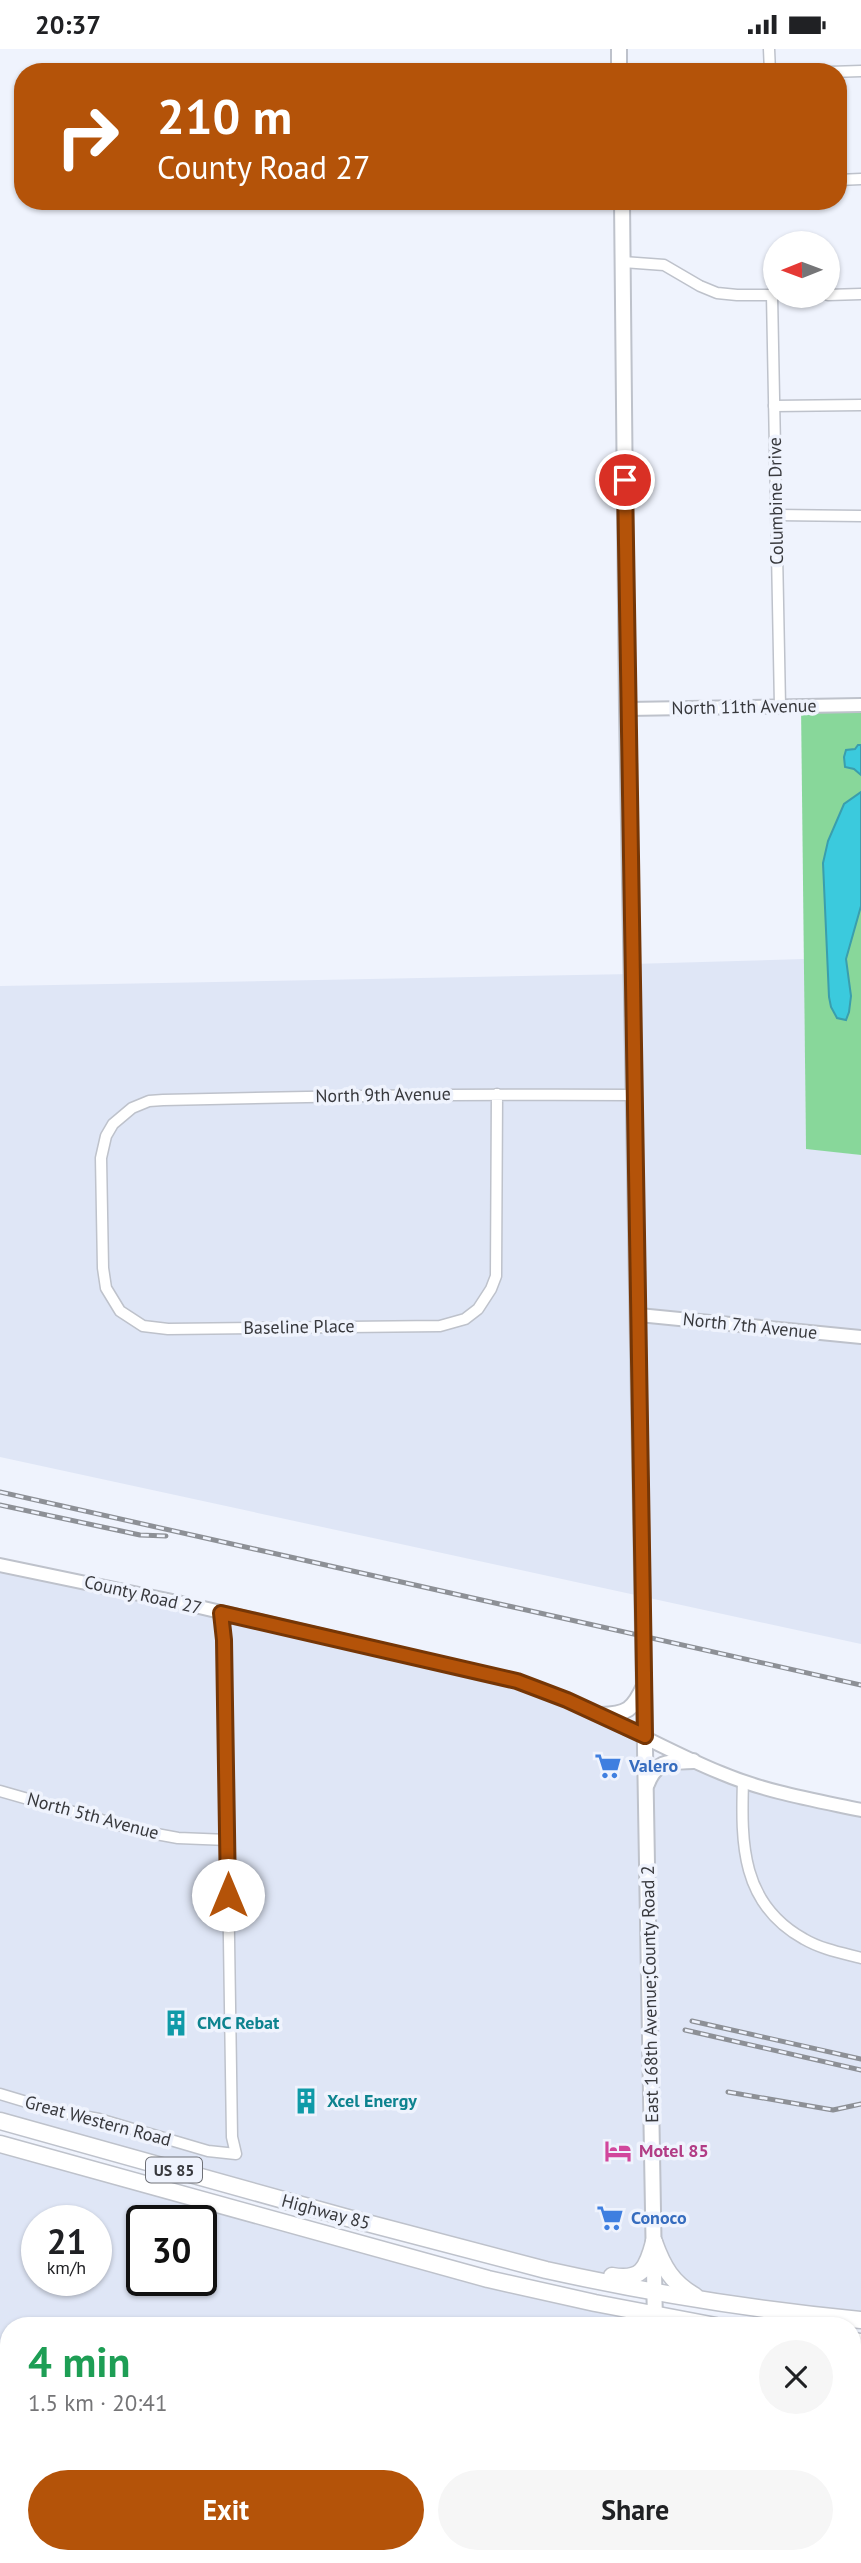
<!DOCTYPE html>
<meta charset="utf-8">
<style>
body{margin:0;font-family:"PT Sans",sans-serif;background:#f6f6f6;color:#202124;height:100vh;display:flex;flex-direction:column;font-size:26px;white-space:nowrap}
*{box-sizing:border-box;margin:0}
p{font-size:23px;color:#757577}
.icon{flex:none;width:38px;height:38px;fill:none;stroke:currentColor;stroke-width:2;stroke-linecap:round;stroke-linejoin:round}
.map{position:relative;flex:1;overflow:hidden}
.side{position:absolute;left:0px;top:2268px;width:861px;height:247px;display:flex;flex-direction:column;background:#fff;border-radius:28px 28px 0 0;box-shadow:0 2px 5px #0004}
.side>*{flex:none}
.hud{position:absolute;left:14px;top:14px;width:833px;height:147px;border-radius:28px;box-shadow:0 2px 5px #0004;background:#b45309;color:#fff;overflow:hidden}
.needle{width:46px;rotate:269deg}
.controls{position:absolute;left:763px;top:182px;display:grid;gap:14px}
.controls a{display:grid;place-items:center;width:77px;height:77px;border-radius:50%;background:#fff;box-shadow:0 2px 5px #0004;font-size:35px}
.speed{position:absolute;left:21px;top:2156px;display:flex;gap:14px;font-size:35px;font-weight:700;text-align:center}
.speed>*{display:grid;place-content:center;width:91px;height:91px;border-radius:50%;background:#fff;box-shadow:0 2px 5px #0004;line-height:1}
.speed small{font-size:18px;font-weight:400}
.speed .limit{border:4px solid #111;border-radius:10px;background:#fff;color:#111}
.pin{position:absolute;display:grid;place-items:center;width:60px;height:60px;color:#fff;margin:-30px;border:4px solid #fff;border-radius:50%;box-shadow:0 2px 7px #0007}
.me{position:absolute;width:77px;margin:-38px;rotate:0deg;stroke-linejoin:round;filter:drop-shadow(0 0 5px #0008)}
.turn{display:flex;align-items:center;gap:24px;height:147px;padding:0 28px;font-size:32px}
.turn .icon{width:91px;height:91px;stroke-width:2.5}
.turn b{display:block;font-size:49px;line-height:60px}
.round{display:grid;place-items:center;flex:none;width:74px;height:74px;border-radius:37px;background:#f6f6f6}
.head{display:flex;align-items:center;justify-content:space-between;height:119px;padding:0 28px}
h1{font-size:42px;font-weight:600;line-height:52px;color:#1e9e55}
.button{display:flex;gap:14px;margin-top:auto;padding:14px 28px}
.button a{flex:1;height:80px;border-radius:42px;background:#b45309;color:#fff;font-size:28px;font-weight:600;line-height:80px;text-align:center}
.button a+a{background:#f6f6f6;color:#202124}
.status{display:flex;justify-content:space-between;align-items:center;height:49px;padding:0 35px;background:#fff;direction:ltr}
.status svg{height:19px;fill:currentColor}
.map>svg:first-child{display:block}
</style>
<div class="status"><b>20:37</b><svg viewBox="0 0 49 12"><path d="M0 12V9h3v3zM5 12V6h3v6zM10 12V3h3v9zM15 12V0h3v12zM26 1h20v11H26zM47 4h2v5h-2z"/></svg></div>
<div class="map">
<svg width="861" height="2514" viewBox="0 0 861 2514">
<rect width="100%" height="100%" fill="#eff3fd"/>
<!-- built -->
<g fill="#dfe6f6" fill-rule="evenodd">
<polygon points="804,910 806,1099 861,1106 861,1595 0,1408 0,937 632,925 632,915"/>
<polygon points="0,1516 487,1623 645,1687 652,1722 693,1712 861,1761 861,2271 704,2252 665,2220 636,2227 577,2226 0,2072"/>
<path d="M0 2095 612 2258 639 2277H9V2506H78L58 2514H0ZM37 2172H96V2231H37ZM142 2172H201V2231H142Z"/>
<polygon points="313,2506 660,2506 660,2514 326,2514"/>
</g>
<!-- green -->
<g fill="#88d79a">
<polygon points="801,656 861,656 861,1106 806,1100"/>
<polygon points="852,2292 861,2293 861,2514 660,2514 660,2506 852,2506"/>
</g>
<!-- water -->
<g fill="#3bcadd" stroke="#3a9ead" stroke-width="2">
<polygon points="858,696 861,696 861,726 854,720 845,718 844,708 846,701 855,700"/>
<polygon points="861,743 861,857 846,910 851,947 849,963 846,971 837,969 831,958 829,948 823,814 828,792 844,755"/>
<polygon points="78,2506 313,2506 326,2514 58,2514"/>
<polygon points="389,2506 462,2506 470,2514 395,2514"/>
</g>
<g fill="none" stroke-linecap="round" stroke-linejoin="round">
<!-- minor casing -->
<g stroke="#bec2cb" stroke-width="13">
<g id="minor">
<polyline points="769,0 770,23"/>
<polyline points="830,23 861,22"/>
<polyline points="838,131 861,130"/>
<polyline points="623,213 664,216 700,237 717,244 737,246 775,246"/>
<polyline points="772,246 780,657"/>
<polyline points="828,246 861,245"/>
<polyline points="774,357 861,356"/>
<polyline points="776,466 861,467"/>
<path d="M497 1045 496 1227 491 1240 478 1260 465 1270 440 1277 168 1280 143 1277 120 1262 106 1239 103 1219 101 1109 106 1087 113 1075 132 1059 149 1052 163 1051C321 1047 478 1045 635 1046"/>
<path d="M743 1732C741 1795 741 1855 804 1890 821 1900 842 1904 861 1909"/>
<polyline points="0,1742 140,1782 178,1789 228,1791"/>
<polyline points="0,2045 60,2063 99,2070 208,2102 236,2105 232,2088 225,1627 221,1564"/>
</g>
</g>
<!-- tertiary casing -->
<g stroke="#bec2cb" stroke-width="16">
<g id="tertiary">
<polyline points="627,660 861,656"/>
<polyline points="639,1266 861,1288"/>
<path d="M0 1516 182 1554 517 1632C589 1655 652 1696 721 1724 766 1743 814 1751 861 1761"/>
</g>
</g>
<!-- secondary casing -->
<g stroke="#bec2cb" stroke-width="18">
<g id="secondary">
<polyline points="619,0 619,23"/>
<polyline points="622,152 627,660 655,2277"/>
<path d="M601 1666C627 1665 633 1661 644 1637"/>
<path d="M647 1735C656 1711 670 1713 693 1712"/>
<polyline points="660,2506 660,2514"/>
</g>
</g>
<!-- trunk casing -->
<g stroke="#bec2cb" stroke-width="19">
<g id="trunk">
<path d="M0 2072 348 2169 546 2221C650 2244 754 2261 861 2271"/>
<polyline points="0,2095 488,2230 595,2254 716,2277"/>
<path d="M654 2193C663 2218 672 2234 695 2247"/>
<path d="M612 2227C641 2232 647 2220 654 2193"/>
<polyline points="852,2292 861,2293"/>
</g>
</g>
<!-- minor -->
<use href="#minor" stroke="#fff" stroke-width="10"/>
<!-- tertiary -->
<use href="#tertiary" stroke="#fff" stroke-width="12"/>
<!-- secondary -->
<use href="#secondary" stroke="#fff" stroke-width="14"/>
<!-- trunk -->
<use href="#trunk" stroke="#fff" stroke-width="16"/>
<!-- rail casing -->
<g stroke="#8d9096" stroke-width="5">
<g id="rail">
<polyline points="0,1443 861,1636"/>
<polyline points="0,1456 140,1486 166,1487"/>
<polyline points="692,1972 861,2010"/>
<polyline points="685,1981 861,2021"/>
<polyline points="728,2043 833,2061 861,2055"/>
</g>
</g>
<!-- rail -->
<use href="#rail" stroke="#eff3fd" stroke-width="2.5" stroke-dasharray="8" stroke-linecap="butt"/>
</g>
<g fill="none" stroke-linecap="round" stroke-linejoin="round">
<!-- route casing -->
<g stroke="#753606" stroke-width="18">
<polyline id="route" points="228,1846 224,1591 221,1564 517,1632 567,1651 645,1687 625,431"/>
</g>
<!-- route -->
<use href="#route" stroke="#b45309" stroke-width="12"/>
</g>
<!-- icons -->
<defs>
<g id="supermarket-bare" transform="scale(2.1)"><path d="M-6-5.5h2.5l.6 2H6L4.5 2H-2.5L-4.4-4H-6ZM-1.5 3.2a1.3 1.3 0 1 0 .1 0ZM3 3.2a1.3 1.3 0 1 0 .1 0Z" fill="#3f7fe0" stroke="#eff3fd" stroke-width="2.5" paint-order="stroke"/></g>
<g id="building-bare" transform="scale(2.1)"><path d="M-4-6H4V6H1V3H-1V6H-4ZM-2.5-4.3h1.7v1.8h-1.7ZM.8-4.3h1.7v1.8H.8ZM-2.5-1h1.7V.8h-1.7ZM.8-1h1.7V.8H.8Z" fill="#0f9aa8" stroke="#eff3fd" stroke-width="2.5" paint-order="stroke"/></g>
<g id="hotel-bare" transform="scale(2.1)"><path d="M-6-4.5h1.5V1H6V5H4.5V3h-9V5H-6ZM-4 0a1.8 1.8 0 1 1 3.6 0ZM.5 0V-2.5h3Q6-2.5 6 0Z" fill="#d1479c" stroke="#eff3fd" stroke-width="2.5" paint-order="stroke"/></g>
</defs>
<g fill-rule="evenodd">
<use href="#supermarket-bare" x="608" y="1717"/>
<use href="#building-bare" x="176" y="1974"/>
<use href="#building-bare" x="306" y="2052"/>
<use href="#hotel-bare" x="618" y="2102"/>
<use href="#supermarket-bare" x="610" y="2169"/>
</g>
<g text-anchor="middle" stroke-width="7" stroke-linejoin="round" paint-order="stroke">
<!-- shield labels -->
<rect fill="#eff3fd" stroke="#6f7177" stroke-width="2" x="146" y="2108.5" width="56" height="25" rx="5"/>
<g font-size="16" font-weight="bold" fill="#38393d">
<text x="174" y="2127">US 85</text>
</g>
<!-- street labels -->
<g font-size="18" fill="#38393d" stroke="#eff3fd">
<text transform="translate(776 452) rotate(-91)" y="6">Columbine Drive</text>
<text transform="translate(744 658) rotate(-1)" y="6">North 11th Avenue</text>
<text transform="translate(383 1046) rotate(-1)" y="6">North 9th Avenue</text>
<text transform="translate(750 1277) rotate(6)" y="6">North 7th Avenue</text>
<text transform="translate(299 1278) rotate(-1)" y="6">Baseline Place</text>
<text transform="translate(143 1546) rotate(13)" y="6">County Road 27</text>
<text transform="translate(93 1767) rotate(15)" y="6">North 5th Avenue</text>
<text transform="translate(650 1945) rotate(-91)" y="6">East 168th Avenue;County Road 2</text>
<text transform="translate(98 2072) rotate(15)" y="6">Great Western Road</text>
<text transform="translate(326 2163) rotate(15)" y="6">Highway 85</text>
</g>
<!-- shop labels -->
<g font-size="18" font-weight="bold" fill="#366cbe" stroke="#eff3fd" text-anchor="start">
<text x="629" y="1723">Valero</text>
<text x="631" y="2175">Conoco</text>
</g>
<!-- culture labels -->
<g font-size="18" font-weight="bold" fill="#0d838f" stroke="#eff3fd" text-anchor="start">
<text x="197" y="1980">CMC Rebat</text>
<text x="327" y="2058">Xcel Energy</text>
</g>
<!-- hotel labels -->
<g font-size="18" font-weight="bold" fill="#b23c85" stroke="#eff3fd" text-anchor="start">
<text x="639" y="2108">Motel 85</text>
</g>
</g>
</svg>
<div class="controls">
<a><svg class="needle" viewBox="-14 -14 28 28"><path d="M0-13l5 13h-10z" fill="#e53935"/><path d="M0 13l5-13h-10z" fill="#757577"/></svg></a>
</div>
<div class="speed"><div>21<small>km/h</small></div><div class="limit">30</div></div>
<div class="pin" style="left:625px;top:431px;background:#d93025"><svg class="icon" aria-label="arrive" viewBox="0 0 24 24"><path d="M6 21V4h12l-3 4 3 4H6"/></svg></div>
<svg class="me" style="left:228px;top:1846px" viewBox="-20 -20 40 40"><circle r="19" fill="#fff"/><path d="M0-13L10 11 0 6-10 11z" fill="#b45309"/></svg>
<div class="hud">
<div class="turn"><svg class="icon" aria-label="right" viewBox="0 0 24 24"><path d="M7 20v-9h11M14 6l5 5-5 5"/></svg><div><b>210 m</b>County Road 27</div></div>
</div>
<section class="side">
<div class="head"><div><h1>4 min</h1><p>1.5 km · 20:41</p></div><a class="round"><svg class="icon" aria-label="close" viewBox="0 0 24 24"><path d="M6 6l12 12M18 6L6 18"/></svg></a></div>
<div class="button"><a>Exit</a><a>Share</a></div>
</section>
</div>
